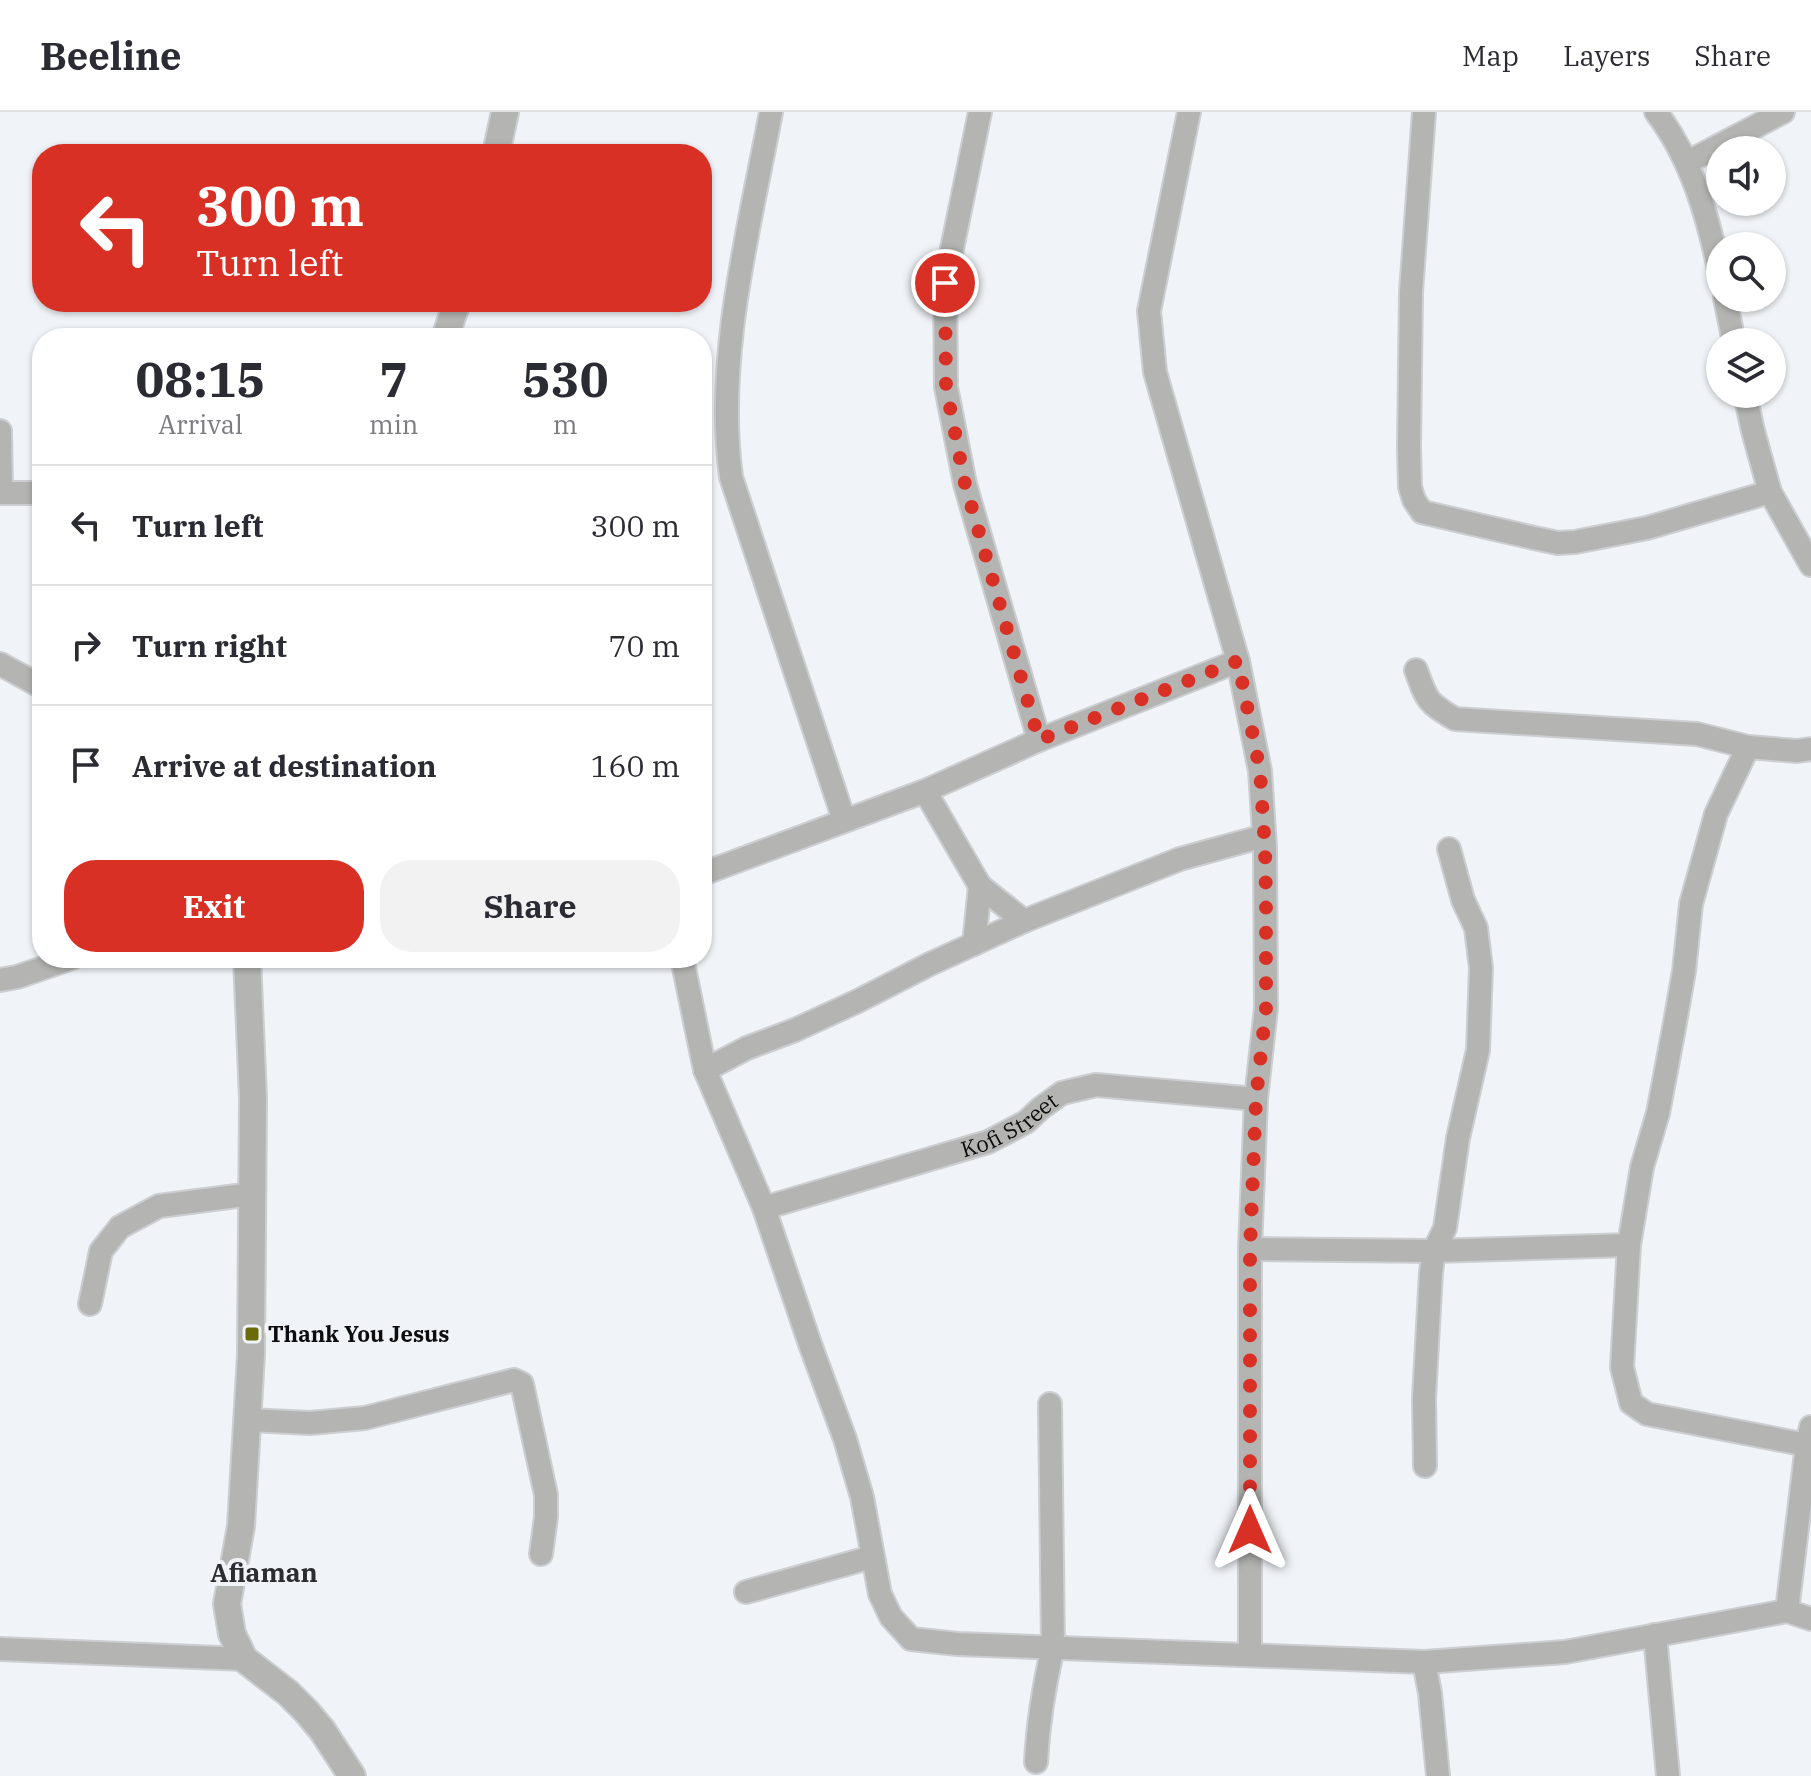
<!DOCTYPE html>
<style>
body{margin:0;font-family:"IBM Plex Serif",serif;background:#f2f2f3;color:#2b2b33;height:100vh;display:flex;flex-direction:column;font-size:30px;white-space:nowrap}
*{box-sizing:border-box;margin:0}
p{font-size:26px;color:#7c7c81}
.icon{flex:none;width:44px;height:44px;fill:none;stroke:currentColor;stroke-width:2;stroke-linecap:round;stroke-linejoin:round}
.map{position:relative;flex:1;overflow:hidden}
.sheet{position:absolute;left:32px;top:216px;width:680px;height:640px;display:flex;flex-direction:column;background:#fff;border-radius:32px;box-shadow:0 2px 6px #0004}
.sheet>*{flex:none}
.banner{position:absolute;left:32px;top:32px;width:680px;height:168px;border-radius:32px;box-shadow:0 2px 6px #0004;background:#d93025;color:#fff;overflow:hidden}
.buttons{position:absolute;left:1706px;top:24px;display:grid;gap:16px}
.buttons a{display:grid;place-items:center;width:80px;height:80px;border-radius:50%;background:#fff;box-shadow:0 2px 6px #0004;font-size:40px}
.pin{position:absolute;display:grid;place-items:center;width:68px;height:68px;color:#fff;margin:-34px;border:4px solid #fff;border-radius:50%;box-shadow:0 2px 8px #0007}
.me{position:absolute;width:88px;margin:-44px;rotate:0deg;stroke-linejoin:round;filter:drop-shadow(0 0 6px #0008)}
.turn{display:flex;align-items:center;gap:28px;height:168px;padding:0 32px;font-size:36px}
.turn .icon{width:104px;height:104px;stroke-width:2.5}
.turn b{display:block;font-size:56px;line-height:68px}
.eta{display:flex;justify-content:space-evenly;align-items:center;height:136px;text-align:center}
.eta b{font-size:48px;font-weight:700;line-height:56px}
.cta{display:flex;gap:16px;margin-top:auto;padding:16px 32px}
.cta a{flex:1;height:92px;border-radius:32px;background:#d93025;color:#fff;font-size:32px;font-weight:700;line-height:92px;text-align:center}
.cta a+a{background:#f2f2f3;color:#2b2b33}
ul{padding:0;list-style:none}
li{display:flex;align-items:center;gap:24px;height:120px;padding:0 32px;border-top:2px solid #e1e1e2}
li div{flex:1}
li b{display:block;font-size:30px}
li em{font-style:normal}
header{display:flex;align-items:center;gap:48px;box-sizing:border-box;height:112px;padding:0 40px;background:#fff;border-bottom:2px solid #e1e1e2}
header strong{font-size:38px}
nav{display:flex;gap:44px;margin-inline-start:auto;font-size:28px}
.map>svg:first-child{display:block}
</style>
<header>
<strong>Beeline</strong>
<nav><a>Map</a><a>Layers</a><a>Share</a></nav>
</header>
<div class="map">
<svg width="1811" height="1664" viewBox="0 0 1811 1664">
<rect width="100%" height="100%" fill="#f0f3f7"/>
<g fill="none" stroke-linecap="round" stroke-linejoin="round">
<!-- minor casing -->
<g stroke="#ccced2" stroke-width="26">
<g id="minor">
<path d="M771 0C749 118 715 244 731 365L844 708"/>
<polyline points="980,0 945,171 946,275 965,372 1039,628"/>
<polyline points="1189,0 1149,199 1155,260 1238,549 1260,659 1265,736 1266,896 1256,987 1250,1137 1250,1542"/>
<polyline points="1424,0 1411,180 1409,335 1410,375 1414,388 1422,400 1534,426 1558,431 1575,430 1647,416 1770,380"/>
<path d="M1656 0C1692 47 1708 105 1720 162"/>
<polyline points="1688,50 1783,0"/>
<polyline points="1725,186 1734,230"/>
<polyline points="1745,282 1753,319 1770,380 1811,453"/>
<polyline points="0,319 1,381"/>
<polyline points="0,381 42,381"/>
<polyline points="0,552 42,575"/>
<path d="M1416 558C1427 589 1427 590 1455 607L1697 622 1748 635 1797 639 1811 637"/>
<polyline points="1748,635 1716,702 1691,792 1684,859 1674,916 1658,1001 1642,1055 1629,1133 1622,1255 1631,1291 1647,1302 1807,1333"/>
<polyline points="925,679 980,774"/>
<polyline points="702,762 925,679 1039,628 1238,549"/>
<polyline points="974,832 980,774 1024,809"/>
<polyline points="682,846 705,958 764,1096 810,1232 845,1327 862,1385 880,1482 891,1505 911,1527 958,1532 1424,1550 1565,1540 1787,1499 1811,1507"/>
<polyline points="0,868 17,865 72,846"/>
<polyline points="705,958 747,936 795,918 858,889 930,852 1024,809 1180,747 1264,724"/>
<path id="s1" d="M764 1096 988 1030 1026 1010 1041 996 1062 981 1096 973 1256 987"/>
<polyline points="1250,1137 1434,1139 1629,1133"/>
<polyline points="90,1192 101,1139 120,1115 159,1094 252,1082"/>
<polyline points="248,1308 310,1311 365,1306 514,1268 522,1272 546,1383 546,1405 541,1442"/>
<polyline points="1425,1354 1424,1286 1431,1160 1434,1139 1445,1116 1458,1026 1478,938 1481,856 1476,816 1463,788 1449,737"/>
<polyline points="746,1480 872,1445"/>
<polyline points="1787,1499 1807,1333 1811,1315"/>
<polyline points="1655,1523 1668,1664"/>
<polyline points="0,1537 244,1547"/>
<polyline points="1424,1550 1430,1581 1438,1664"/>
<path d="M1036 1650C1038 1611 1044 1574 1053 1535L1050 1292"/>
</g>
</g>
<!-- tertiary casing -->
<g stroke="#ccced2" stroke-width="30">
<g id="tertiary">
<polyline points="496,42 505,0"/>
<polyline points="445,226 457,190"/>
<polyline points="247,846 253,986 251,1243 241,1414 227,1492 232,1522 244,1547 288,1581 306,1599 322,1618 352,1664"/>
</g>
</g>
<!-- minor -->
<use href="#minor" stroke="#b4b4b2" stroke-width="22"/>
<!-- tertiary -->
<use href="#tertiary" stroke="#b4b4b2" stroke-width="26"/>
</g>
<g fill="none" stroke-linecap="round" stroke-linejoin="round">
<!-- route -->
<polyline stroke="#d93025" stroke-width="14" stroke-dasharray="0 25.2" points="945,171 946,275 965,372 1039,628 1238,549 1260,659 1265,736 1266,786 1266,896 1256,987 1250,1137 1250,1418"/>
</g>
<!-- markers -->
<rect fill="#6b6b09" stroke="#f0f3f7" stroke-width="3" x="244" y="1214" width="16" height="16" rx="4"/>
<g text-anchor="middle" stroke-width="8" stroke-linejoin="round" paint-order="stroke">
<!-- street labels -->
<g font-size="22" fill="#0d0d0f" stroke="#f0f3f7">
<text dy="8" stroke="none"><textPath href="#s1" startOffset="260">Kofi Street</textPath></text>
</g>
<!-- poi labels -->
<g font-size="22" font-weight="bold" fill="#0d0d0f" stroke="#f0f3f7" text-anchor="start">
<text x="268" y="1230">Thank You Jesus</text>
</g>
<!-- quarter labels -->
<g font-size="26" font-weight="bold" fill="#2b2d30" stroke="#f0f3f7">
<text x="264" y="1470">Afiaman</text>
</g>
</g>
</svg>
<div class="buttons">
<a><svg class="icon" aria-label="sound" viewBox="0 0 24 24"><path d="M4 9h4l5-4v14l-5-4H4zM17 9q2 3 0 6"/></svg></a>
<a><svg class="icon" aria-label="search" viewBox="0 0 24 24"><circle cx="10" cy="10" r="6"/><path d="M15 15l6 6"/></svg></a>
<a><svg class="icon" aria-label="layers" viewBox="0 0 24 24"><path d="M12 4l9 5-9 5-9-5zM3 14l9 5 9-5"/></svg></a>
</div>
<div class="pin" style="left:945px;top:171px;background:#d93025"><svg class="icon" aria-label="arrive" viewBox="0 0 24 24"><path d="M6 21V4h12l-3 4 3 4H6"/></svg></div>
<svg class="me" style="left:1250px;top:1418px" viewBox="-20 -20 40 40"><path d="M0-17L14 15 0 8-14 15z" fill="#d93025" stroke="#fff" stroke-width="4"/></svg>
<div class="banner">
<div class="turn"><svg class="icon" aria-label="left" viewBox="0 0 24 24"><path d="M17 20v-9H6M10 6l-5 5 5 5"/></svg><div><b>300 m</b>Turn left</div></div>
</div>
<section class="sheet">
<div class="eta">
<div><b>08:15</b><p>Arrival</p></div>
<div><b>7</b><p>min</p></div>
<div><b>530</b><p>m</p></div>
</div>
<ul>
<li><svg class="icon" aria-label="left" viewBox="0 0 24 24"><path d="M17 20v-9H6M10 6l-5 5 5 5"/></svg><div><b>Turn left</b></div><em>300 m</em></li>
<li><svg class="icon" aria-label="right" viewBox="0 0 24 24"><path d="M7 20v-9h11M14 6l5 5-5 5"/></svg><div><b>Turn right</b></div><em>70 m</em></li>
<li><svg class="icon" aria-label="arrive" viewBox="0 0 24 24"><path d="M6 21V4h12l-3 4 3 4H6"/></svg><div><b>Arrive at destination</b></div><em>160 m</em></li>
</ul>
<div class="cta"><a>Exit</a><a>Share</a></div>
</section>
</div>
